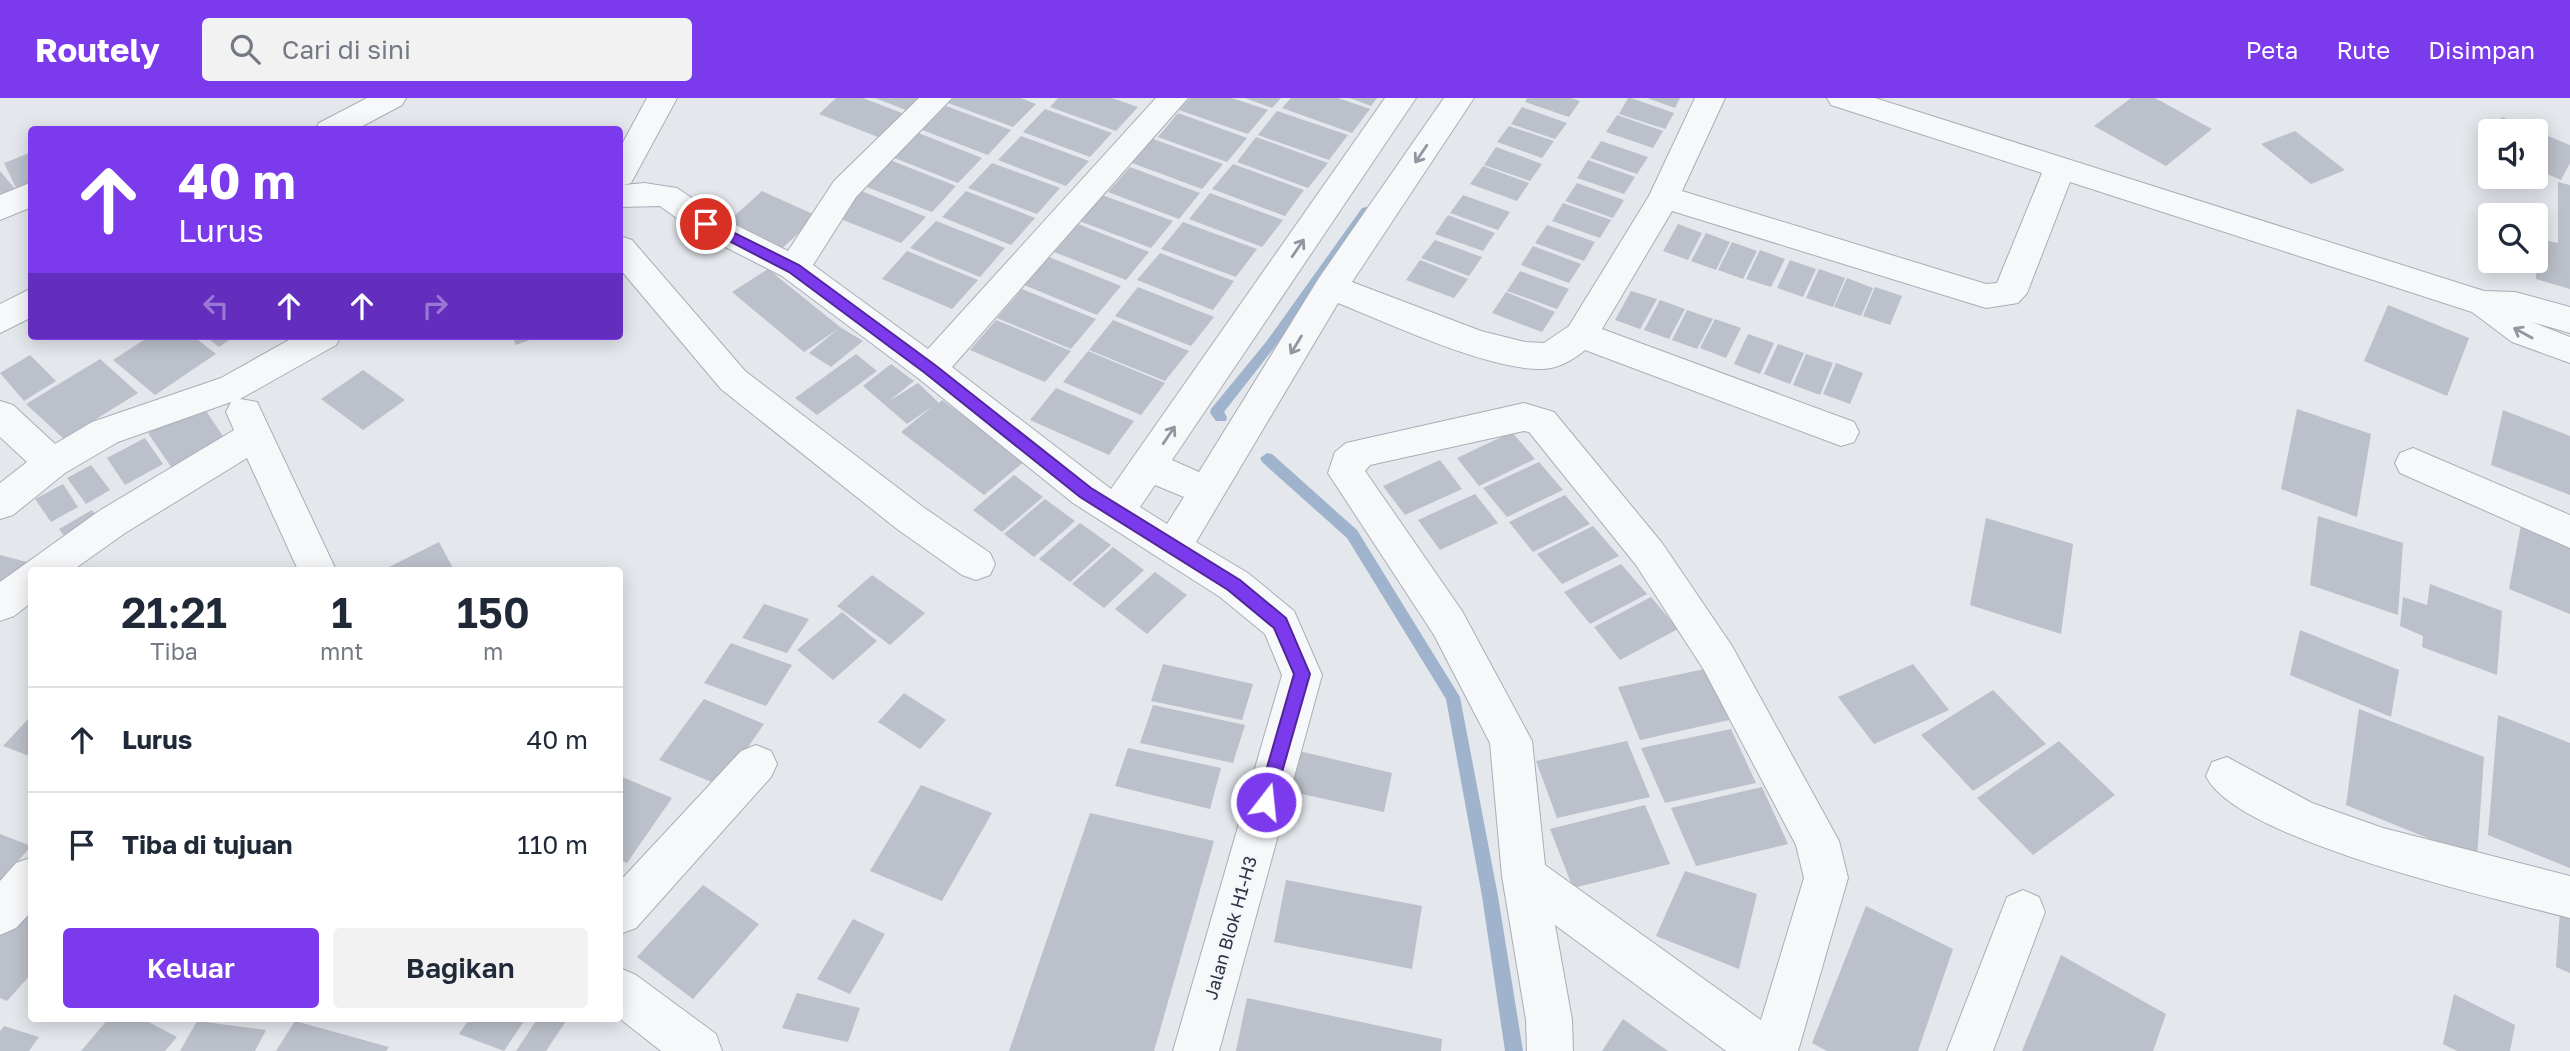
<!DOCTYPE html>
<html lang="id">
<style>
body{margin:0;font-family:"Golos Text",sans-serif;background:#f2f2f3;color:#1f2937;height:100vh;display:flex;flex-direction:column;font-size:26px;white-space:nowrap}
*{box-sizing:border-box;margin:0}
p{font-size:23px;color:#747a83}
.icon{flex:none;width:38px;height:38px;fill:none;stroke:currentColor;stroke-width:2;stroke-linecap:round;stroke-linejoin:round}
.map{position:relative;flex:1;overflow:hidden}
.side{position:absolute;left:28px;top:469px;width:595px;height:455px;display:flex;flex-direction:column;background:#fff;border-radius:7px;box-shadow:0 4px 18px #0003}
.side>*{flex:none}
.hud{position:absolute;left:28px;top:28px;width:595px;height:214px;border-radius:7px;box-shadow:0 4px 18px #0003;background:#7c3aed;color:#fff;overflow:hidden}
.tools{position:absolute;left:2478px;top:21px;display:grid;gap:14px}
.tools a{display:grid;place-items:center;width:70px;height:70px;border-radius:7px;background:#fff;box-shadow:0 4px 18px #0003;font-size:35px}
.pin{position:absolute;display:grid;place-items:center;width:60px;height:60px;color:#fff;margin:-30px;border:4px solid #fff;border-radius:50%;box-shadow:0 2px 7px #0007}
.me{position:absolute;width:77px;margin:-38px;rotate:16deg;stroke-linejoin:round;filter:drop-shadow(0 0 5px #0008)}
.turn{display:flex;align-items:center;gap:24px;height:147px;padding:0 35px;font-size:32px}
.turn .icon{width:91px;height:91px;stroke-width:2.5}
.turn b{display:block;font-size:49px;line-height:60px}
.lanes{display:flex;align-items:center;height:66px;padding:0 35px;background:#0003;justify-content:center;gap:35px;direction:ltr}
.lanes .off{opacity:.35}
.eta{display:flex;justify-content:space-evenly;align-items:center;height:119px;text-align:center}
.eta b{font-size:42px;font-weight:600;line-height:49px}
.button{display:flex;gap:14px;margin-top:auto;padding:14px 35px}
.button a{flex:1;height:80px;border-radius:7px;background:#7c3aed;color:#fff;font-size:28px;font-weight:600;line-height:80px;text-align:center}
.button a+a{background:#f2f2f3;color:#1f2937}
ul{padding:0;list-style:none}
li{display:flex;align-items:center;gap:21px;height:105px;padding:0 35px;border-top:2px solid #e0e1e3}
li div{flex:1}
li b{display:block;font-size:26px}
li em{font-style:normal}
header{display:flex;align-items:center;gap:42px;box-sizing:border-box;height:98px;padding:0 35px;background:#7c3aed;color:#fff}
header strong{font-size:33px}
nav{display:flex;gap:38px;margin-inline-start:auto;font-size:24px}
.search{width:490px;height:63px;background:#f2f2f3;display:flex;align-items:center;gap:18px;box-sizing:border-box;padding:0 24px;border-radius:7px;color:#747a83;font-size:26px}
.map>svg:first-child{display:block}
</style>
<header>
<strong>Routely</strong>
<div class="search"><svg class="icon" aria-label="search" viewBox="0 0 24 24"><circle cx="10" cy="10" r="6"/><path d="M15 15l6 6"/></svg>Cari di sini</div>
<nav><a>Peta</a><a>Rute</a><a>Disimpan</a></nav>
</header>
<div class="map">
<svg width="2570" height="953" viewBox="0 0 2570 953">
<rect width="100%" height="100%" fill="#e4e7ec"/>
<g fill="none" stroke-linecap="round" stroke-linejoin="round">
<!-- stream -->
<g fill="#9fb4cc" fill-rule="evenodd">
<polygon points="1366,109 1370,110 1370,116 1274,250 1224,314 1227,319 1226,323 1216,323 1210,315 1211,311 1266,244 1362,110"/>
<polygon points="1267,355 1272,356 1357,432 1460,599 1498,798 1523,953 1505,953 1482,798 1446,601 1347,440 1262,364 1260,360"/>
</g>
</g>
<!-- building -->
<g fill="#bbc0ca">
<polygon points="836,0 863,0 907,17 883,41 819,16"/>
<polygon points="875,0 925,0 911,14"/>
<polygon points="953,0 1021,0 1036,6 1013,29 948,5"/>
<polygon points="1058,0 1112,0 1138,9 1116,33 1050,9"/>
<polygon points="1190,0 1232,0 1268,12 1248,36 1179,12"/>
<polygon points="1245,0 1281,0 1272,10"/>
<polygon points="1291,0 1338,0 1370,11 1352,35 1282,10"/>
<polygon points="1350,0 1377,0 1371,8"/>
<polygon points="1527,0 1571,0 1580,3 1569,19 1525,4"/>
<polygon points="1628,0 1631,0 1674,15 1665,31 1619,16"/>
<polygon points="1647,0 1680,0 1675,10"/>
<polygon points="2131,0 2155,0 2212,31 2166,68 2094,28"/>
<polygon points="946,8 1011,32 988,57 922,32"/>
<polygon points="1522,9 1567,25 1555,41 1511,26"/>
<polygon points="1045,11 1112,35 1090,59 1023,34"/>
<polygon points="1277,13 1348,37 1329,62 1258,37"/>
<polygon points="1178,15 1247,40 1227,64 1158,39"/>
<polygon points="1617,17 1663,33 1653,50 1606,34"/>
<polygon points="2502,19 2570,47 2570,65 2561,82 2536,71 2536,33 2494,33"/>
<polygon points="1509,28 1554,43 1542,60 1497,44"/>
<polygon points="2295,33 2345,72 2311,86 2261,46"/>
<polygon points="916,34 982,60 958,85 892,59"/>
<polygon points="1021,38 1089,63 1066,88 998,62"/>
<polygon points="1256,39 1328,65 1308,90 1237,64"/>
<polygon points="1153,41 1223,66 1202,91 1132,65"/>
<polygon points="1601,43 1648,59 1637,76 1590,60"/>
<polygon points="1496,49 1542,66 1530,83 1484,67"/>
<polygon points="32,54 32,84 16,90 4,65"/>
<polygon points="890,62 956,88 932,114 864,88"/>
<polygon points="1588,62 1635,79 1624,96 1577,80"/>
<polygon points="992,65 1060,90 1037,116 968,90"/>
<polygon points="1233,66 1304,92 1285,118 1212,91"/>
<polygon points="1483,68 1529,85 1517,103 1470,86"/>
<polygon points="1130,69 1200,95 1179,121 1108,94"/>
<polygon points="0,73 17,93 0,102"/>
<polygon points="2558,84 2570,87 2570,191 2536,181 2537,140 2558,145"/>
<polygon points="1577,85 1624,102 1613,120 1565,103"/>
<polygon points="859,92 926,119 901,145 833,118"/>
<polygon points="762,93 817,118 776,156 720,131"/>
<polygon points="966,93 1035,120 1011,147 942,119"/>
<polygon points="1210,95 1283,122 1262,149 1189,121"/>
<polygon points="1102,97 1173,123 1151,150 1079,123"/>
<polygon points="1463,97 1510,114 1498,132 1450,115"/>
<polygon points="1563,105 1611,122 1600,140 1552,123"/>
<polygon points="1448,117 1495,135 1483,153 1435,136"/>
<polygon points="936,123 1005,150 980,179 910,150"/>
<polygon points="1183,124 1257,151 1236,179 1161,151"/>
<polygon points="1078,126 1149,154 1126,182 1054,154"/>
<polygon points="1678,126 1702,135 1688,162 1663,153"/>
<polygon points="1547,127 1595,144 1584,163 1535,145"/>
<polygon points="1706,135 1730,144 1716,172 1691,163"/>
<polygon points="1435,142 1482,159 1469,178 1421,160"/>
<polygon points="1732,144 1757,153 1743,181 1718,172"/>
<polygon points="1533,148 1581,166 1569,185 1521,167"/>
<polygon points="1760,152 1785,161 1771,189 1746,181"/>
<polygon points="907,153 978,182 952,211 882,181"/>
<polygon points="1160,155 1234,183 1213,212 1137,182"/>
<polygon points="1049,159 1121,188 1097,217 1024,187"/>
<polygon points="1420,162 1468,181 1454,200 1406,182"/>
<polygon points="1790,162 1816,171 1803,199 1777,190"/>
<polygon points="768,171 840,229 863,243 831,269 809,255 838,231 804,254 732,194"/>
<polygon points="1819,171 1845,180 1833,209 1806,200"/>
<polygon points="1520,173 1569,191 1557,211 1507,193"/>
<polygon points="1847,180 1873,190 1861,218 1834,209"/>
<polygon points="1138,189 1214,219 1191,248 1115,218"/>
<polygon points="1875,189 1902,198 1890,227 1863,218"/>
<polygon points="1022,191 1096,221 1071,251 997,220"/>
<polygon points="1631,193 1657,201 1640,231 1615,222"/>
<polygon points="1506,194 1555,214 1542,234 1492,215"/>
<polygon points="1660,202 1685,211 1669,241 1644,232"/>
<polygon points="2388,207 2469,240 2447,298 2364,263"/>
<polygon points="1687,212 1713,221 1697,251 1672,242"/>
<polygon points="1715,221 1741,230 1726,260 1700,250"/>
<polygon points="996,222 1071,253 1045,284 970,252"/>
<polygon points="1113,222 1189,253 1165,283 1089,252"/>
<polygon points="1748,236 1774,245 1760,276 1734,266"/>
<polygon points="150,238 193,238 216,256 155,297 113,262"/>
<polygon points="205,238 235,238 219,249"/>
<polygon points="512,238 540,238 516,247"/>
<polygon points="1778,246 1804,255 1790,286 1764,276"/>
<polygon points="1088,253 1165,285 1141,317 1063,284"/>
<polygon points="856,256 877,273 817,317 795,300"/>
<polygon points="1806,256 1833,265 1820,297 1793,287"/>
<polygon points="30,257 56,283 24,303 0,275"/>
<polygon points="100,261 138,295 64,341 26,306"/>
<polygon points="1836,265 1863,275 1850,306 1823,296"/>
<polygon points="891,266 914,283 889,303 918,285 939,305 942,302 1025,363 984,397 901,334 933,308 907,326 863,288"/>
<polygon points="363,272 405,302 363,332 321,301"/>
<polygon points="1056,290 1134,323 1109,357 1030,322"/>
<polygon points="202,307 229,347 176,376 148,335"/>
<polygon points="2297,311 2371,336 2357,419 2281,391"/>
<polygon points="2503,312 2570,338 2570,397 2491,367"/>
<polygon points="1512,334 1535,361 1479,388 1457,360"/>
<polygon points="145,340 163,366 125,387 107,360"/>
<polygon points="1440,362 1462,391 1405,417 1383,388"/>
<polygon points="1539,364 1563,392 1507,419 1483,390"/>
<polygon points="91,367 110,392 86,406 67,380"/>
<polygon points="1014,377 1043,399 1002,434 973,412"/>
<polygon points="63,386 78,409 51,424 35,401"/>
<polygon points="1475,396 1498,425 1440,452 1418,422"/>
<polygon points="1565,397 1590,426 1533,454 1509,424"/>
<polygon points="1045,401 1075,423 1034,459 1004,436"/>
<polygon points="92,412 101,425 69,444 59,431"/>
<polygon points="2318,418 2403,445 2398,517 2310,487"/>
<polygon points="1986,420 2073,446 2061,536 1970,507"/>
<polygon points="2522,422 2570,441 2570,516 2509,491"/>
<polygon points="1080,425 1111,447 1070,484 1039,461"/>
<polygon points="1593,428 1619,458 1562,486 1537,456"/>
<polygon points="439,444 454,472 383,472"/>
<polygon points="1113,449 1144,472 1104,510 1072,486"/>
<polygon points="0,457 31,465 0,499"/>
<polygon points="1621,466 1647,496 1590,526 1564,494"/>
<polygon points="1155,474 1187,497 1147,536 1115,511"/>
<polygon points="872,477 925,515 890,547 837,508"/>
<polygon points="2430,486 2502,513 2497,577 2422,549 2423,538 2400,528 2403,499 2427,507"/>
<polygon points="1651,499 1678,531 1620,562 1594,529"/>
<polygon points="764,506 809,521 787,555 742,540"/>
<polygon points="842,514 877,543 833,582 797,552"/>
<polygon points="2300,532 2399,572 2391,619 2290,577"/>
<polygon points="731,545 792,567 766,608 704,585"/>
<polygon points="1163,566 1253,586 1242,622 1151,603"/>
<polygon points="1913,566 1949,612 1874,646 1838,599"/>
<polygon points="1705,571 1729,622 1640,642 1618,589"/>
<polygon points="1993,592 2046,646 1973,693 1921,637"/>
<polygon points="904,595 946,622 920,651 878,624"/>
<polygon points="704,601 764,626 721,688 659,662"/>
<polygon points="1153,607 1245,627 1233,665 1140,645"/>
<polygon points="2359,611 2484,659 2477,760 2346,707"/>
<polygon points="32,617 32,659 3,648"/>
<polygon points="2498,617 2570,645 2570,770 2488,737"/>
<polygon points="1731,631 1756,685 1665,705 1641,650"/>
<polygon points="1627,643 1650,699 1557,720 1536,663"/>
<polygon points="2059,643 2115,697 2033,757 1977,700"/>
<polygon points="1128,650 1221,670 1210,711 1115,688"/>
<polygon points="1299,653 1392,675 1384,714 1288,693"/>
<polygon points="620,678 672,700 627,765 620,762"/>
<polygon points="921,687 992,715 942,803 870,773"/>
<polygon points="1762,689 1788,746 1696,768 1671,710"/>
<polygon points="1645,707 1670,766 1573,790 1550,731"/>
<polygon points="1090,715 1214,743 1154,953 1009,953"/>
<polygon points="0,736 31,748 0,784"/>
<polygon points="1685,773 1757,796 1739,871 1656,838"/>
<polygon points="1286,782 1422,808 1412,871 1274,844"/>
<polygon points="703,787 759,826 693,901 637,859"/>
<polygon points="32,788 32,875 7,903 0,900 0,824"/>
<polygon points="1866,808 1953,851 1918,953 1827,953 1812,945"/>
<polygon points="2560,813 2570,817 2570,875 2556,869"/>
<polygon points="853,821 885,836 850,896 817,881"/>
<polygon points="2061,857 2166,916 2153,953 2022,953"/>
<polygon points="797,895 860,910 848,944 782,930"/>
<polygon points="2454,896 2515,927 2510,953 2457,953 2443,946"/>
<polygon points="1247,900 1442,941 1441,953 1236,953"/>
<polygon points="109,920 141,920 177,939 165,953 81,953"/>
<polygon points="470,920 526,920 504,953 459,936"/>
<polygon points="538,920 568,920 546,953 516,953"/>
<polygon points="1623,921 1655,944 1668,953 1602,953"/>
<polygon points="197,923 266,932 255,953 180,953"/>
<polygon points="295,923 389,949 386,953 276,953"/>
<polygon points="4,928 39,939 29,953 0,953 0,933"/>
</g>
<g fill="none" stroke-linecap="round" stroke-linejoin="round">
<!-- minor casing -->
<g stroke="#a9aeb7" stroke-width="2">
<g id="minor">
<polygon points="367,0 406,0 402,7 355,32 315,32 319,25"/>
<path d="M647 0H677L631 85 624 87 644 85 677 90 718 118 788 153 834 83 919 0H952L856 99 813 167 928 251 1156 0H1188L952 269 1111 391 1385 0H1416L1172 362 1199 374 1319 180 1444 0H1474L1352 184 1481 233 1525 244 1544 245 1569 228 1649 98 1695 0H1725L1682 93 1986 186 1997 185 2042 75 1831 7 1827 0H1875L2484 193 2515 194 2570 209V235L2532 224 2570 239V265L2512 244 2472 214 2070 84 2027 195 2018 205 1986 210 1672 113 1602 231 1854 324 1859 334 1854 344 1841 348 1585 252C1573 262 1557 271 1542 271 1488 272 1390 226 1338 205L1196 444 1248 475 1294 513 1322 577 1219 953H1173L1282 577 1265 536 1220 499 1073 405 918 280 782 178 696 134 660 108 620 109V50ZM1155 387 1184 399 1167 426 1140 409Z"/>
<polygon points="32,84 32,109 0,122 0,97"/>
<polygon points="620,138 632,142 745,273 923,409 990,455 995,466 990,477 976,482 962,477 897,431 721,291 620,171"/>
<polygon points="32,190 32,219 0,235 0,206"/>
<polygon points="296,238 341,238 336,247 240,301 257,304 336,472 298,472 247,360 125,435 73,472 32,472 32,504 14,518 0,523 0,484 99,413 234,332 226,314 231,304 118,344 65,375 13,417 0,421 0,385 27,364 0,339 0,303 13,307 55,346 92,324 221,280"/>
<path d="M1524 305 1554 314 1662 445 1732 548 1839 743 1848 780 1798 953H1726L1555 827 1572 922 1573 953H1527L1526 922 1502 778 1490 645 1434 537 1328 375 1335 354 1346 345ZM1524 333 1529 334 1636 467 1704 572 1796 747 1804 780 1761 922 1545 767 1532 643 1462 513 1365 373 1370 367Z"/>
<polygon points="2413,350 2570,417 2570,450 2400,375 2395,365 2400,355"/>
<polygon points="756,647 771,653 777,666 771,679 636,830 620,836 620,783 741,653"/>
<path d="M2227 659 2312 705 2383 730 2570 778V820C2498 801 2235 742 2206 678L2212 664Z"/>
<polygon points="32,759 32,813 16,830 0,837 0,783 16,765"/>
<polygon points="2023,792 2039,799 2045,814 1993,953 1947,953 2007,799"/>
<polygon points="620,870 636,877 716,936 722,953 661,953 619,920"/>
</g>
</g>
<!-- minor -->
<use href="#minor" fill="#f7f8fa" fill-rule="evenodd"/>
</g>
<!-- one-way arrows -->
<defs><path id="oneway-shaft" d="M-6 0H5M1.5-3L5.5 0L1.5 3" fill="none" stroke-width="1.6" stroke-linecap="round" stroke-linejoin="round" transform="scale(1.75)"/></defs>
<g stroke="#9196a0">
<use href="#oneway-shaft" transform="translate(1421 56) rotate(124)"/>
<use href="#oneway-shaft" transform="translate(1298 150) rotate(-56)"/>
<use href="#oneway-shaft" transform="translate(2523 235) rotate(-151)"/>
<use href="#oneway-shaft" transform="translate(1296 247) rotate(121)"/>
<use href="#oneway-shaft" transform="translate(1169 337) rotate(-56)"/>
</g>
<!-- route -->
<polygon fill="#7c3aed" stroke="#51269a" stroke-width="2" points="706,121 799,167 935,267 1091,390 1240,482 1286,520 1310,576 1272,709 1266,712 1260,709 1257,704 1294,576 1274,530 1228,492 1080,399 925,275 789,174 702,129 702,122"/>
<g text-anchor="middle" stroke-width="5" stroke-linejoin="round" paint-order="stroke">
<!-- street labels -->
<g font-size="18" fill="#2b3445" stroke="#f4f6f9">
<text transform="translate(1231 830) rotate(-74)" y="6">Jalan Blok H1-H3</text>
</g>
</g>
</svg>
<div class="tools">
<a><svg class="icon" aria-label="sound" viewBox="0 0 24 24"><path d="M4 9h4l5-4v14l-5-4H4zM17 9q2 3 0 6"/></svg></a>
<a><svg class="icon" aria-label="search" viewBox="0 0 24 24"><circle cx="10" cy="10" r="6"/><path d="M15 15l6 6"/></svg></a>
</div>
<div class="pin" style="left:706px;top:126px;background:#d93025"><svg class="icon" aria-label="arrive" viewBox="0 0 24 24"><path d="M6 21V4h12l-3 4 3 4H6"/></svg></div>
<svg class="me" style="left:1266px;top:704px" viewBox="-20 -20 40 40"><circle r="17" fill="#7c3aed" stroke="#fff" stroke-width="3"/><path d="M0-11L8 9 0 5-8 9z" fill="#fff"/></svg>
<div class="hud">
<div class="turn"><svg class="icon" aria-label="ahead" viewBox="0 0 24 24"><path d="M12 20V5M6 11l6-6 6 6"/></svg><div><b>40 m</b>Lurus</div></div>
<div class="lanes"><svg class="icon off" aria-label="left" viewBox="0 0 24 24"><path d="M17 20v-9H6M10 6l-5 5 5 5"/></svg><svg class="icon" aria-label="ahead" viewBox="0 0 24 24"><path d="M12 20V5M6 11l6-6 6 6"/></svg><svg class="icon" aria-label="ahead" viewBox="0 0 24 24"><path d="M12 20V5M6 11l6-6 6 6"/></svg><svg class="icon off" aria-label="right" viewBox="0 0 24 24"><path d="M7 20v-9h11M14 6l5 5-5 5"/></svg></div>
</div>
<section class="side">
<div class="eta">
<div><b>21:21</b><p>Tiba</p></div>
<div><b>1</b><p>mnt</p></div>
<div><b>150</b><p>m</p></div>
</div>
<ul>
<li><svg class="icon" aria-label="ahead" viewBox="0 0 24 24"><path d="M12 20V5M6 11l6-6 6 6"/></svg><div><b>Lurus</b></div><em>40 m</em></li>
<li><svg class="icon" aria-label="arrive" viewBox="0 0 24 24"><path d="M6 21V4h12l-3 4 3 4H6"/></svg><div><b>Tiba di tujuan</b></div><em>110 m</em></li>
</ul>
<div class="button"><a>Keluar</a><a>Bagikan</a></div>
</section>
</div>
